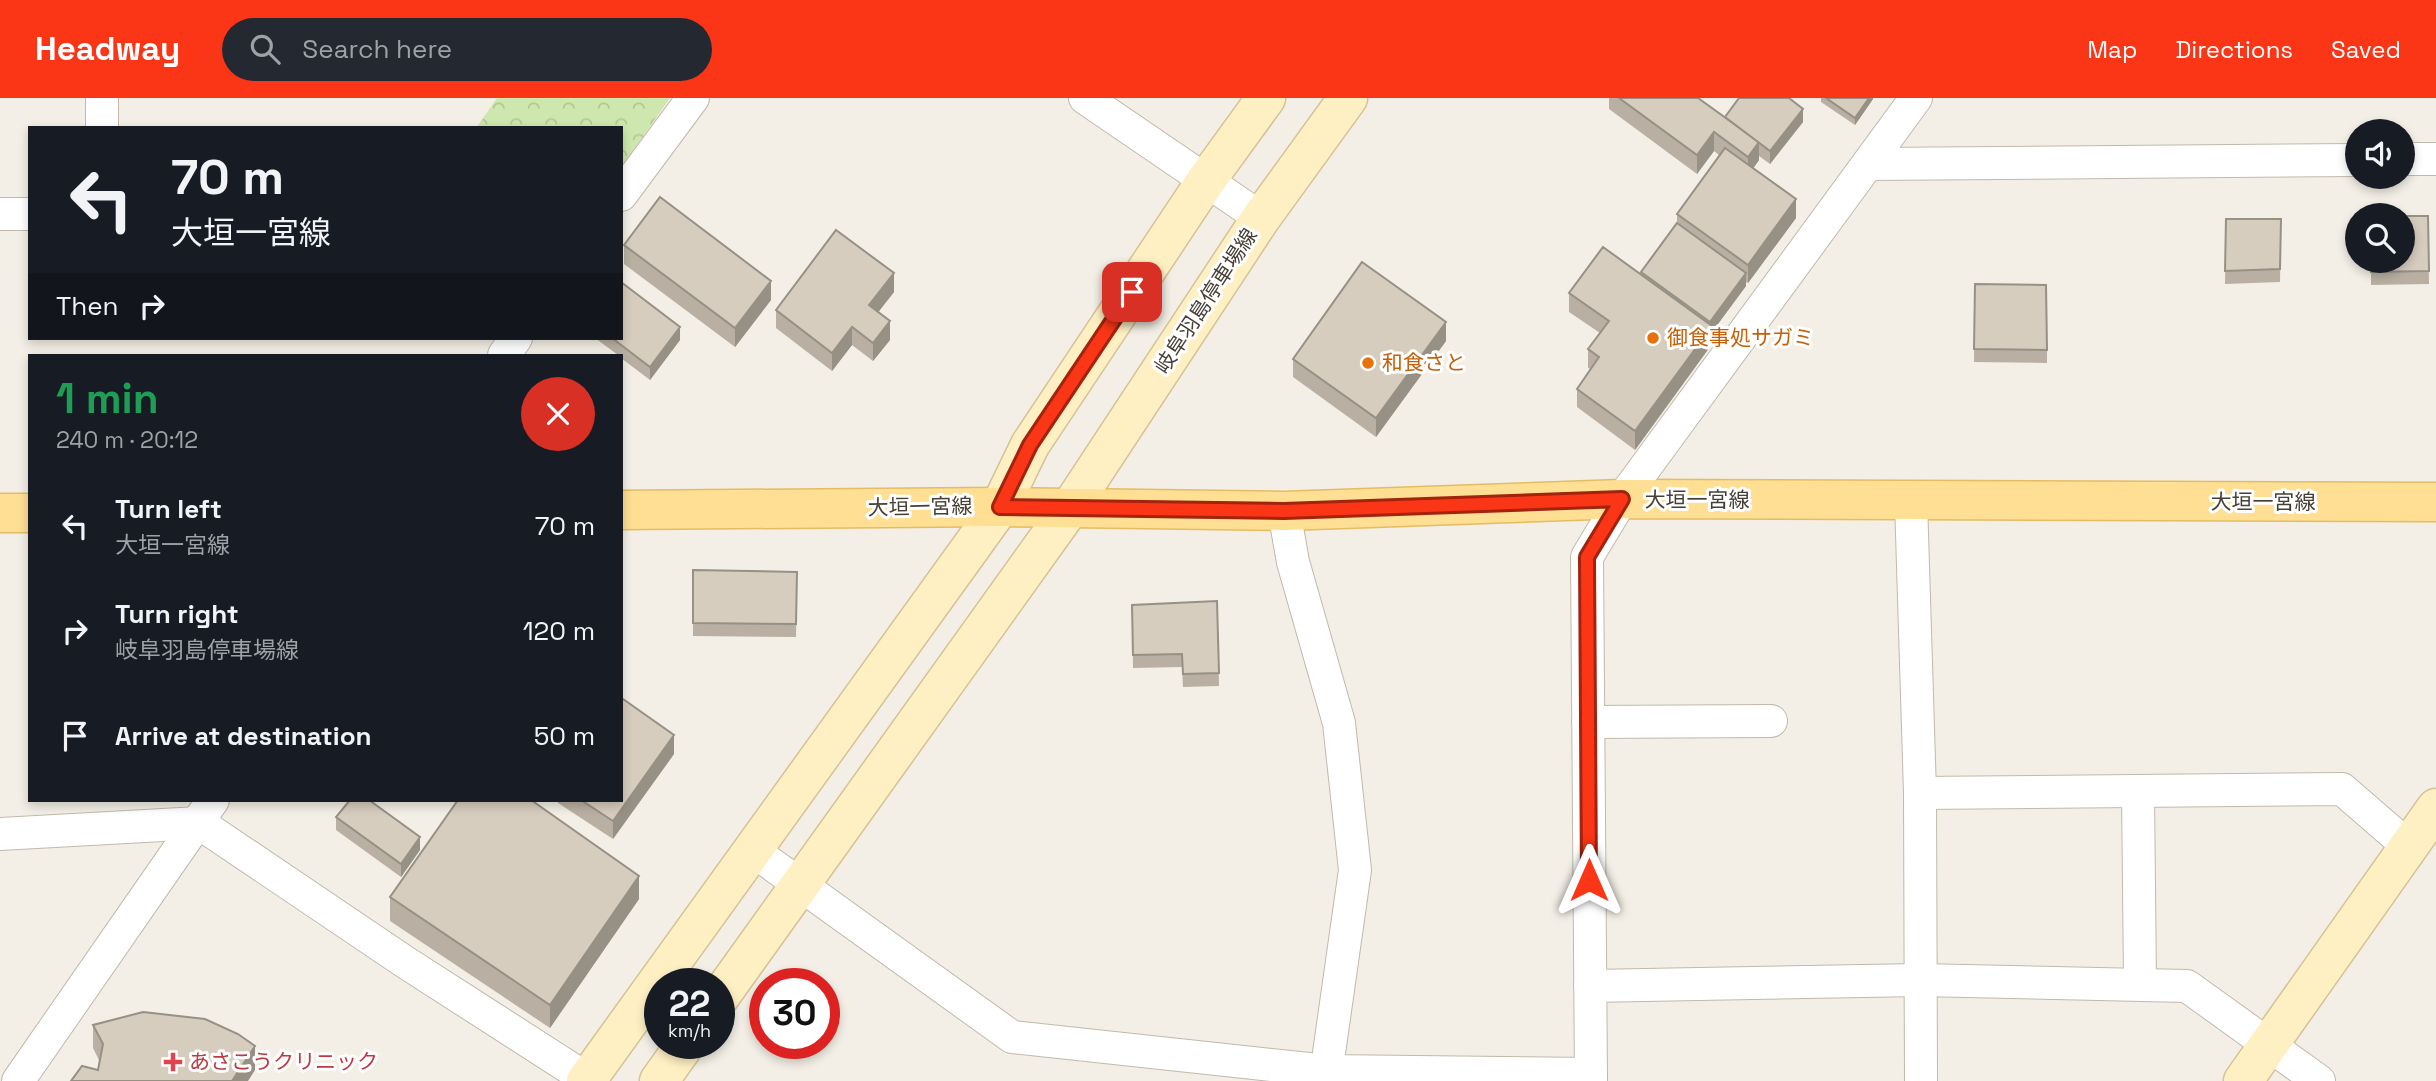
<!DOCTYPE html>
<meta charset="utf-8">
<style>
body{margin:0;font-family:"Space Grotesk","Noto Sans JP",sans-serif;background:#242831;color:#f1f3f6;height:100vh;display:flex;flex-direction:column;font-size:26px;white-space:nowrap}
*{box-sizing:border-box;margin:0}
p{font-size:23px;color:#9ea1a6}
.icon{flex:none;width:38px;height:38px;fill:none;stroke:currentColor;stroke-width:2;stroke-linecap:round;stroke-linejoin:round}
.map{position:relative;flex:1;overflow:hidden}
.details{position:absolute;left:28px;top:256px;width:595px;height:448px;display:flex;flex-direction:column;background:#171b24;border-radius:0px;box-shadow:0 4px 10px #0003}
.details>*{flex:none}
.guide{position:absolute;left:28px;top:28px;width:595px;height:214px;border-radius:0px;box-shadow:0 4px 10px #0003;background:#171b24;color:#f1f3f6;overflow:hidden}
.tools{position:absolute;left:2345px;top:21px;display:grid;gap:14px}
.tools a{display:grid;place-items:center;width:70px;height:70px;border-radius:50%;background:#171b24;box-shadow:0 4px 10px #0003;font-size:35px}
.speed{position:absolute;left:644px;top:870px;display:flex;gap:14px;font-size:35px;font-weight:700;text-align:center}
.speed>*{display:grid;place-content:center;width:91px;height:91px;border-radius:50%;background:#171b24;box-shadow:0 4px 10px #0003;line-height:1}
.speed small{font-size:18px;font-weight:400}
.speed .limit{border:10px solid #d22;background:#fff;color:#111}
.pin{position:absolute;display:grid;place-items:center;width:60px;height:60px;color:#fff;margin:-30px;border-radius:14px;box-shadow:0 4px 10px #0006}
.me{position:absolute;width:77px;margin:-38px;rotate:0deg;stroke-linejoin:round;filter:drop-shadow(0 0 5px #0008)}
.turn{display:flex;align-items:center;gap:24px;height:147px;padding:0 28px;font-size:32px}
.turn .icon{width:91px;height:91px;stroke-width:2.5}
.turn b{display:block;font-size:49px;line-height:60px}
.then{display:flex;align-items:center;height:66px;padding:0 28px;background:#0003;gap:14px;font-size:26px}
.round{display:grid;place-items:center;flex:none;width:74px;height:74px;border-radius:37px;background:#242831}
.summary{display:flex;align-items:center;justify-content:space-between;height:119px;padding:0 28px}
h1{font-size:42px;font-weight:700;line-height:52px;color:#1e9e55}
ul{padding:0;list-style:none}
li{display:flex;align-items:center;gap:21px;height:105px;padding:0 28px}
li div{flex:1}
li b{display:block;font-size:26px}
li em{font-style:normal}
header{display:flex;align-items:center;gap:42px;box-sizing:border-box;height:98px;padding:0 35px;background:#fa3616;color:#fff}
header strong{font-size:33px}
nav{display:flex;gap:38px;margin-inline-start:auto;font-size:24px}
.search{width:490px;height:63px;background:#242831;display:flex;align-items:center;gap:18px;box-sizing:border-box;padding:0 24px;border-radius:38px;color:#9ea1a6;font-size:26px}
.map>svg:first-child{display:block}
</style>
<header>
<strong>Headway</strong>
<div class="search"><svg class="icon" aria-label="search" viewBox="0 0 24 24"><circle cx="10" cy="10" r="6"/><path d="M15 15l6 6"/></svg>Search here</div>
<nav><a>Map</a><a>Directions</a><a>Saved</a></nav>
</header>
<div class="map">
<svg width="2436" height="983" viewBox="0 0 2436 983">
<defs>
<pattern id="forest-crowns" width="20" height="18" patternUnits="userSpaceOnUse" patternTransform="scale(1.75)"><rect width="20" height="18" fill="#cee7ae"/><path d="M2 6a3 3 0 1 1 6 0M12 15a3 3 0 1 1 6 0" fill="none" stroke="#b2c796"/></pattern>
</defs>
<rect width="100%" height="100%" fill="#f3efe6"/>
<!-- forest -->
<polygon fill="url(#forest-crowns)" points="497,0 670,0 621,70 621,30 476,30"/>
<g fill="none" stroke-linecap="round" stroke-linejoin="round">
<!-- street casing -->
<g stroke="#c1b9ab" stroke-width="34">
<g id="street">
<polyline points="102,0 102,30"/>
<polyline points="1085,0 1261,120"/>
<polyline points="2403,61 2436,61"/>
<polyline points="1870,66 2357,62"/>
<polyline points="621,97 693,0"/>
<polyline points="0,116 30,116"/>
<polyline points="504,257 516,240"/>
<polyline points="1911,403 1920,695 1921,983"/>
<polyline points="1284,413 1293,464 1339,625 1355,772 1325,983"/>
<polyline points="1588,624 1771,623"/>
<polyline points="2138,693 2140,886"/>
<polyline points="1920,695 2342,691 2409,749"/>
<polyline points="0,736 199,725 405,864 590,983"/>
<polyline points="752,752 1012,939 1327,973 1591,976"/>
<polyline points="1590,888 1920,882 2187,888 2319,983"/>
<polyline points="18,983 213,702"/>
<polyline points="1591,983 1587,459 1622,401 1916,0"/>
</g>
</g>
<!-- secondary casing -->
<g stroke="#d3c395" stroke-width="41">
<g id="secondary">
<polyline points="719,900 1070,410 1261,120 1348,0"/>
<polyline points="586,983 1000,409 1030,347 1205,84 1266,0"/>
<polyline points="659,983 686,945"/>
<polyline points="2243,983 2436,710"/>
</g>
</g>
<!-- primary casing -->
<g stroke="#e4bc63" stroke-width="41">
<g id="primary">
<polyline points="621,412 1000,409 1284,413 1622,401 2436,404"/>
<polyline points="0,415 30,415"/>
</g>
</g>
<!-- street -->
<use href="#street" stroke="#fff" stroke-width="32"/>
<!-- secondary -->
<use href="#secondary" stroke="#fff0c4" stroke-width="38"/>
<!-- primary -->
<use href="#primary" stroke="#fedf93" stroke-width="38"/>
</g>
<!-- wall -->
<g fill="#b9b0a3">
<polygon points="1609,0 1698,0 1725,19 1803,24 1770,66 1759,58 1759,62 1753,70 1796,120 1748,185 1746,184 1746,188 1712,234 1712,246 1635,352 1577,309 1577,291 1591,271 1588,270 1588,251 1600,235 1569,214 1569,195 1641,176 1641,174 1677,125 1677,116 1720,58 1714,53 1697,76 1609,11"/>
<polygon points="1821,0 1873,0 1873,1 1855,27 1821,4"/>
<polygon points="2428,118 2429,186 2371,187 2371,163"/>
<polygon points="2226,121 2281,121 2280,184 2225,186"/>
<polygon points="624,147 771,202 735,249 624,166"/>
<polygon points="1975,186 2047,252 2047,265 1974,264"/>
<polygon points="894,194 878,214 890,242 873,263 852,247 832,273 776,230 776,212"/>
<polygon points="595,240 621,240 680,242 650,282 621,260 621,257 618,257"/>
<polygon points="1446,243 1376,339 1293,279 1293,261"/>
<polygon points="693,472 797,487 796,539 693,538"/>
<polygon points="1217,503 1219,588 1183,589 1182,569 1133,570 1132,507"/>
<polygon points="674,656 613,741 558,705 558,702 621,702"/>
<polygon points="336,719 420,752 401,779 336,732"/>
<polygon points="390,799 639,801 550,930 390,823"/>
<polygon points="93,927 255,972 98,972 100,964 93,950"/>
</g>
<!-- shaded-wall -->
<g fill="#969085">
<polygon points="1869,0 1873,0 1873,1 1855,27 1855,20"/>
<polygon points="1803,11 1803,24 1770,66 1770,53"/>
<polygon points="1714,34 1714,53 1697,76 1697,57"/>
<polygon points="1759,44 1759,62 1748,78 1748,59"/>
<polygon points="1796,101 1796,120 1748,185 1748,167"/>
<polygon points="894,175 894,194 869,226 869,207"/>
<polygon points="1746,175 1746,188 1712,234 1712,246 1635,352 1635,333 1710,230 1710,224"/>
<polygon points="771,183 771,202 735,249 735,230"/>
<polygon points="890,223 890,242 873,263 873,245"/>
<polygon points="1446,224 1446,243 1376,339 1376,320"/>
<polygon points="680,229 680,242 650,282 650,269"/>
<polygon points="852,229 852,247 832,273 832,255"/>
<polygon points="674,637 674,656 613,741 613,723"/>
<polygon points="420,739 420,752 401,779 401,766"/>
<polygon points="639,778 639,801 550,930 550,907"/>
<polygon points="255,948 255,972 248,983 232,983"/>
</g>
<!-- building -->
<g fill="#d7cdbe" stroke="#969085" stroke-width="2">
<polygon points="1619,0 1698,0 1759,44 1748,59 1714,34 1697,57"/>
<polygon points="1739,0 1789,0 1803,11 1770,53 1725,19"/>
<polygon points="1826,0 1869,0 1855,20"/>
<polygon points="1725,50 1796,101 1748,167 1677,116"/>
<polygon points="660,99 771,183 735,230 624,147"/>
<polygon points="2403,118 2428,118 2429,173 2371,174 2371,163 2403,163"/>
<polygon points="2226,121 2281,121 2280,171 2225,173"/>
<polygon points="1677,125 1746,175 1710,224 1641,174"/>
<polygon points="836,132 894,175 869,207 890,223 873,245 852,229 832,255 776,212"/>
<polygon points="1603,149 1712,228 1635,333 1577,291 1599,259 1588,251 1609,223 1569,195"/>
<polygon points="1362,164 1446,224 1376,320 1293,261"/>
<polygon points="621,184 680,229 650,269 612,240 621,240"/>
<polygon points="1975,186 2046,187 2047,252 1974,251"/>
<polygon points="693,472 797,474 796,526 693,525"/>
<polygon points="1217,503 1219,575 1183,576 1182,556 1133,557 1132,507"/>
<polygon points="623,601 674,637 613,723 581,702 621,702 621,603"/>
<polygon points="350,702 369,702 420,739 401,766 336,719"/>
<polygon points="458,702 531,702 639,778 550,907 390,799"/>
<polygon points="143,914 205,921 238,936 255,948 232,983 71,983 82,968 98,972 103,946 93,927"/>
</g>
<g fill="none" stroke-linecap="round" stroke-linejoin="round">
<!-- route casing -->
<g stroke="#a2230e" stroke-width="18">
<polyline id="route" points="1132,194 1030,347 1000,409 1284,413 1622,401 1587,459 1589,782"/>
</g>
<!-- route -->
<use href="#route" stroke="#fa3616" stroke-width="12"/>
</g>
<!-- markers -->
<g fill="#e8710a" stroke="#fff" stroke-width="2.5">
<circle cx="1653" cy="240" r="7"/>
<circle cx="1368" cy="265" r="7"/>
</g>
<path fill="#e0444e" stroke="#fff" stroke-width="2.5" d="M169.5 953.5h7v7h7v7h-7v7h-7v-7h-7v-7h7z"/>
<g text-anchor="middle" stroke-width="6" stroke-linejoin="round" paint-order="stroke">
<!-- street labels -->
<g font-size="21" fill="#453f35" stroke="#fff">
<text transform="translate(1206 203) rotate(-57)" y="7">岐阜羽島停車場線</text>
<text x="1697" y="409">大垣一宮線</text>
<text x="2263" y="411">大垣一宮線</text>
<text transform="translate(920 409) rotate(-1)" y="7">大垣一宮線</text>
</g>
<!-- food labels -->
<g font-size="21" fill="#c56008" stroke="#fff" text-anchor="start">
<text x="1667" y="247">御食事処サガミ</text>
<text x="1382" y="272">和食さと</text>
</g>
<!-- health labels -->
<g font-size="21" fill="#be3a42" stroke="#fff" text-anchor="start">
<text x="189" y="971">あさこうクリニック</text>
</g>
</g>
</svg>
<div class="tools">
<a><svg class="icon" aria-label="sound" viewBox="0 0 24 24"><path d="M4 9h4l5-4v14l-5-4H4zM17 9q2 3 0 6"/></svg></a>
<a><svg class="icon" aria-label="search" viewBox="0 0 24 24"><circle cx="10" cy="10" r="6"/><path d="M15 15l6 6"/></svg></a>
</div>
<div class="speed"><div>22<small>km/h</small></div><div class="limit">30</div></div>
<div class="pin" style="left:1132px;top:194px;background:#d93025"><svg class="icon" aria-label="arrive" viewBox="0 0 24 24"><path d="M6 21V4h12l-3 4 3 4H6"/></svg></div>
<svg class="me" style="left:1589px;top:782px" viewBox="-20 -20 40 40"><path d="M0-17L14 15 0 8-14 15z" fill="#fa3616" stroke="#fff" stroke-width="4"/></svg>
<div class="guide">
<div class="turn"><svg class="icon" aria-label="left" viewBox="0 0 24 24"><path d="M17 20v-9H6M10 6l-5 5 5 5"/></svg><div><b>70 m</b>大垣一宮線</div></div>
<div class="then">Then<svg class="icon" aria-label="right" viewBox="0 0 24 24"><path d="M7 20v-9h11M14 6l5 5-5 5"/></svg></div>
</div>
<section class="details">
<div class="summary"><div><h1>1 min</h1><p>240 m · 20:12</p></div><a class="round" style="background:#d93025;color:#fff"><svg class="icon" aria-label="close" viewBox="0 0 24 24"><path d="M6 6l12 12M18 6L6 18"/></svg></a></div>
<ul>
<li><svg class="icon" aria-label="left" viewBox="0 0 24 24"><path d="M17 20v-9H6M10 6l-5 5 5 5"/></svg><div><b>Turn left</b><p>大垣一宮線</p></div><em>70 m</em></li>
<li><svg class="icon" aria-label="right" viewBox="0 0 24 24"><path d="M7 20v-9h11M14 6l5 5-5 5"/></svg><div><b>Turn right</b><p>岐阜羽島停車場線</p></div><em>120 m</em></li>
<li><svg class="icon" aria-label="arrive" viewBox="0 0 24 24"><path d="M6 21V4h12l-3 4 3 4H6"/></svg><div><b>Arrive at destination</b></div><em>50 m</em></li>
</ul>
</section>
</div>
